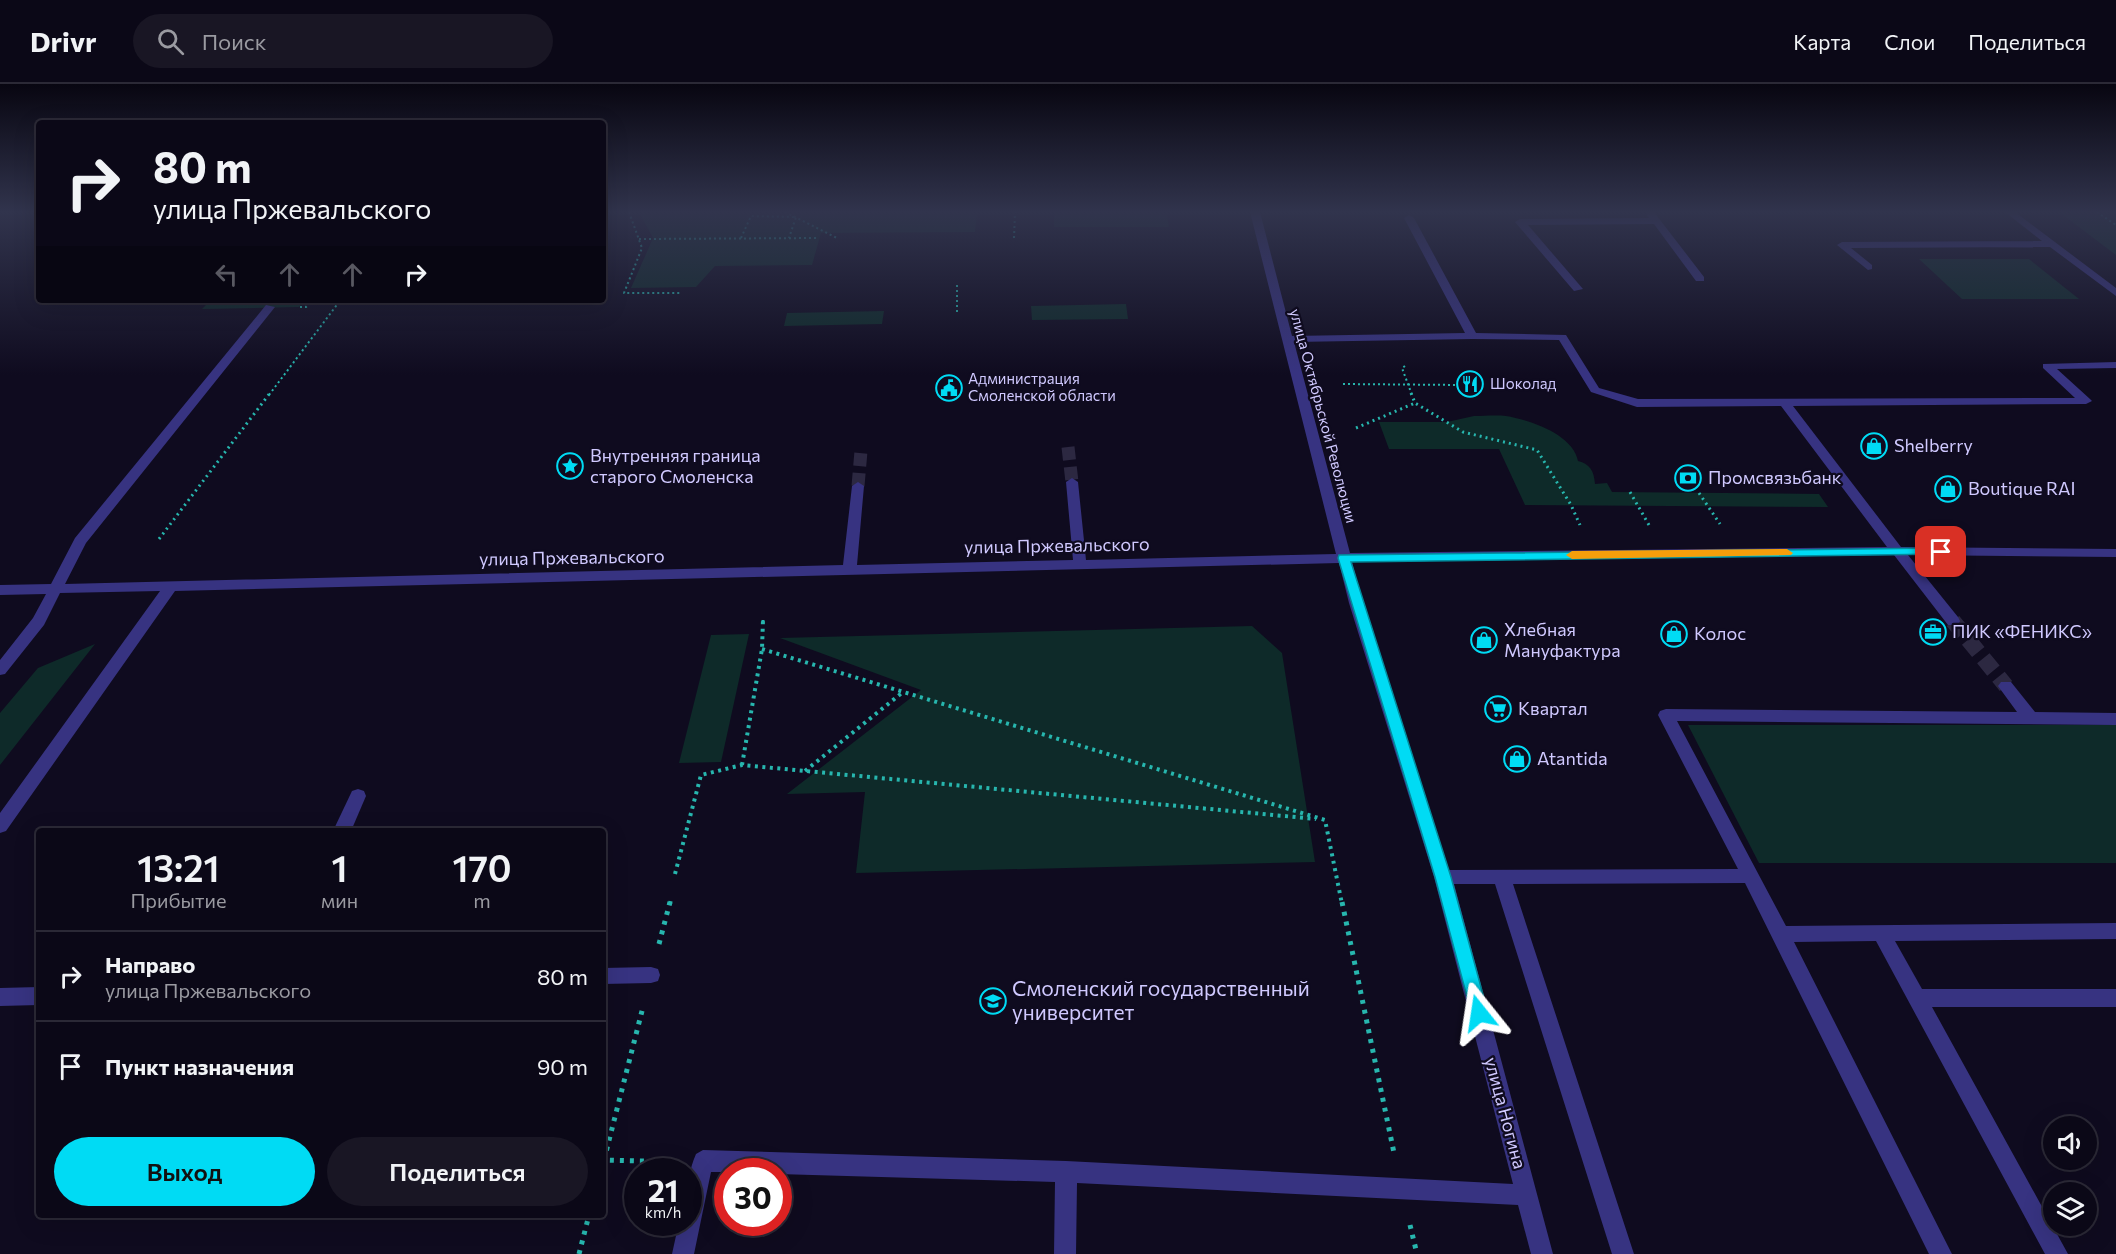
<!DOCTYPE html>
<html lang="ru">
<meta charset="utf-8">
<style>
body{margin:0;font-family:Commissioner,sans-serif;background:#191624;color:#f1f3f6;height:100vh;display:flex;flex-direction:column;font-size:22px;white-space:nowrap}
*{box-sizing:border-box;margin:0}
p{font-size:20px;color:#9a9aa1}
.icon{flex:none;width:33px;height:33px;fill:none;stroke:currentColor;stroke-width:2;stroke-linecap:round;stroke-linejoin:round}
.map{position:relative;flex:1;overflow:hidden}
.details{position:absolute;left:36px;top:744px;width:570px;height:390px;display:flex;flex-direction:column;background:#0b0817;border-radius:6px;box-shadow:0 6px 24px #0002,0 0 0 2px #2b2936}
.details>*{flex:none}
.hud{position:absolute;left:36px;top:36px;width:570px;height:183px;border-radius:6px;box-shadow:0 6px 24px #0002,0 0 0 2px #2b2936;background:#0b0817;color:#f1f3f6;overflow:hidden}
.tools{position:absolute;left:2043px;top:1032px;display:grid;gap:12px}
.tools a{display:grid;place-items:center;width:54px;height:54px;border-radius:50%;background:#0b0817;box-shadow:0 6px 24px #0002,0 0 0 2px #2b2936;font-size:30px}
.speed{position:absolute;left:624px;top:1074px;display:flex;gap:12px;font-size:30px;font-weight:700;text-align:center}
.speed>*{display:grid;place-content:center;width:78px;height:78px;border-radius:50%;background:#0b0817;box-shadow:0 6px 24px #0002,0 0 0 2px #2b2936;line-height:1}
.speed small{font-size:15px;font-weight:400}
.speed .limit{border:9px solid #d22;background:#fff;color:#111}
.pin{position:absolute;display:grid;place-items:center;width:51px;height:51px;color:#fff;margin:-26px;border-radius:12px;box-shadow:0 3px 9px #0006}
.me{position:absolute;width:66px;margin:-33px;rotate:345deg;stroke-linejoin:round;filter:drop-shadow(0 0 4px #0008)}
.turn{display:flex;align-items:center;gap:21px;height:126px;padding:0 18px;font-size:27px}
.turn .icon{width:78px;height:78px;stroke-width:2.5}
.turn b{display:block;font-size:42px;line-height:51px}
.lanes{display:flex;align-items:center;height:57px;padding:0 18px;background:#0003;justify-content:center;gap:30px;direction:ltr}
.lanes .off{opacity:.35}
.eta{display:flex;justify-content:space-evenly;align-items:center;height:102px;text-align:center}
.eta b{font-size:36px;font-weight:600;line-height:42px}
.button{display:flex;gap:12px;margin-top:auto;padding:12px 18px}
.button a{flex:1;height:69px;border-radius:36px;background:#00dbf4;color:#111;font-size:24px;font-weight:600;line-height:69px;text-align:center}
.button a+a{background:#191624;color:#f1f3f6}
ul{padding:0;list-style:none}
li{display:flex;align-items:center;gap:18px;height:90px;padding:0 18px;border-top:2px solid #2b2936}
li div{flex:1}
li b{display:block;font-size:22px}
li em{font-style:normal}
header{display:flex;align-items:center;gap:36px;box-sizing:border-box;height:84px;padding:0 30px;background:#0b0817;border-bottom:2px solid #2b2936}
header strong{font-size:28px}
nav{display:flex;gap:33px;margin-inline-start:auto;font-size:21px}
.search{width:420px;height:54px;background:#191624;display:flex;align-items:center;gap:15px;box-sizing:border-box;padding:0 21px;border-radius:33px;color:#9a9aa1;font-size:22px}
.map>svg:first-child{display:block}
</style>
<header>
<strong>Drivr</strong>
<div class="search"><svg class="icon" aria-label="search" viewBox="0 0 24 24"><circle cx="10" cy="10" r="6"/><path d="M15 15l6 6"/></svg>Поиск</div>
<nav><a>Карта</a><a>Слои</a><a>Поделиться</a></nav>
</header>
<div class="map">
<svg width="2116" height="1170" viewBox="0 0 2116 1170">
<rect width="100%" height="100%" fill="#0f0b1f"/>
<!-- green -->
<g fill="#0e2a29">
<polygon points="639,128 977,128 975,148 821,149 812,181 715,182 696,203 631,204 653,154"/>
<polygon points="1054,128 1166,128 1169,143 1054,143"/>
<polygon points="2059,128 2116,128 2116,171"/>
<polygon points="1919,175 2029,175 2079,215 1962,215"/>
<polygon points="211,216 305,216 299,223 202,225"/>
<polygon points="1126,220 1128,235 1032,236 1031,222"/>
<polygon points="884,227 882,240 784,242 787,229"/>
<path d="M1474 332C1484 332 1496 331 1506 332 1530 336 1573 350 1578 377 1590 380 1594 387 1595 400L1607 399 1612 408 1819 410 1828 423 1525 421 1499 365H1389L1379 338H1447Z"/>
<polygon points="1252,542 1282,569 1315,778 856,789 865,708 787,710 921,606 780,554"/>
<polygon points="749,550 721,678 679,679 711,551"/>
<polygon points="95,560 0,681 0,629 38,584"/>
<polygon points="1688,641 2116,641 2116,779 1759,779"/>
</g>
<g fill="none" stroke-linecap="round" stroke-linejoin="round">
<!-- minor-tunnel-far1 -->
<g stroke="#2c2841" stroke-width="13" stroke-dasharray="13 7" stroke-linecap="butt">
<polyline points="1068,363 1072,398"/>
<polyline points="858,402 861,367"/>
</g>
<!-- minor-tunnel -->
<polyline stroke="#2c2841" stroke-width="16" stroke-dasharray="16 8" stroke-linecap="butt" points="1953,537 2006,602"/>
<!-- path-far3 -->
<g stroke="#27b6ae" stroke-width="2" stroke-dasharray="2 3" stroke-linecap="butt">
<polyline points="629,128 642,164 624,209 680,209"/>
<polyline points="785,128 837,154"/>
<polyline points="2097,128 2116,141"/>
<polyline points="741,154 751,132 796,133 789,154"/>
<polyline points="1014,154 1015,128"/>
<polyline points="639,155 819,154"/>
<polyline points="957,201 957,228"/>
<polyline points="300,223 306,223 312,216"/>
<polyline points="1405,282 1402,284 1412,311"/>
<polyline points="1343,300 1461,301"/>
<polyline points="269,311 339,218 336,216"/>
</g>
<!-- path-far2 -->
<g stroke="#27b6ae" stroke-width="3" stroke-dasharray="2 4" stroke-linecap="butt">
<polyline points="1411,309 1415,319 1463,348 1537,366 1571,421 1580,441"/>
<polyline points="1356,344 1415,319"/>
<polyline points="1630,408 1649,441"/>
<polyline points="1699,409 1720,440"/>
<polyline points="159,455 270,309"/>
<polyline points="763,538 763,532"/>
</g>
<!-- path-far1 -->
<g stroke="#27b6ae" stroke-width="4" stroke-dasharray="3 4.5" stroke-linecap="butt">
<polyline points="762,565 1325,736 1342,820"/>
<polyline points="742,681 762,565 763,536"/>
<polyline points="805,687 903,608"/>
<polyline points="675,790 701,691 742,681 1316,735"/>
<polyline points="670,820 671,815"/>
</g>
<!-- path -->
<g stroke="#27b6ae" stroke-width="5" stroke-dasharray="4 6" stroke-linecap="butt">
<polyline points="1342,818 1394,1069"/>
<polyline points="659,860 670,818"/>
<polyline points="604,1076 643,923"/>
<polyline points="603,1080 604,1076 644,1077"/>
<polyline points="1410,1141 1417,1170"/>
<polyline points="579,1170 589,1131"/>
</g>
<!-- minor -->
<g fill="#373381" fill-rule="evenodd">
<path d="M1250 128H1260L1292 252 1465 249 1404 134 1409 131 1414 134 1476 249 1566 251 1599 304 1638 315 2075 314 2043 284V280L2116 278V284L2057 285 2090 315 2092 317 2086 320 1793 322 1901 463 2116 465V473L1908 471 1958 533 1960 537 1958 541H1948L1894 471 1352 478 1363 519 1449 786 1738 785 1658 631 1660 627 1666 625 2017 628 1998 602 2001 598H2011L2035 628 2116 629V641L1677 637 1786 842 2116 839V855L1895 857 1922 905H2116V923H1932L2068 1170H2045L1876 857 1794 858 1952 1170H1929L1745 799 1513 800 1634 1170H1612L1495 800H1454L1553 1170H1531L1518 1121 1077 1099 1076 1170H1054L1055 1098 778 1090V1088H711L694 1170H672L679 1138H688C688 1115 686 1092 696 1070L703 1066 1066 1077 1513 1100 1434 793 1349 519 1339 479 175 507 6 747 0 749V729L160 507 60 509 44 541 5 590 0 591V576L33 534 46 510 0 511V501L51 500 75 454 266 221 275 223 86 459 65 500 843 481 852 402 858 398 864 402 857 481 1073 476 1066 398 1072 394 1078 398 1086 476 1336 470ZM1472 255 1559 256 1591 308 1637 323 1781 322 1887 463 1350 469 1294 258Z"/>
<polygon points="1648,128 1654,128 1704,193 1704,197 1696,197 1654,140 1528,141 1583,205 1574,207 1515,138 1520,135 1649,134 1646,130"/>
<polygon points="2005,128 2015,128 2116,204 2116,212 2050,163 1851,164 1872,181 1872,185 1868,186 1837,161 1842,158 2042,157"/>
<polygon points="358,705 364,707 366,712 351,747 333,747 352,707"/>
<polygon points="651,883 658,885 660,891 658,897 651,899 603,900 603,884"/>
<polygon points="39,903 39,921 0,922 0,904"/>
</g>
</g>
<!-- sky -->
<linearGradient id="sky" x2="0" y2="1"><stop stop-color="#080611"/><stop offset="0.44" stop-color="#31344d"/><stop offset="1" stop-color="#31344d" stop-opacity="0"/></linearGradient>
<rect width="2116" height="291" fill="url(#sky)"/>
<!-- route -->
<polygon fill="#00dbf4" stroke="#008e9f" stroke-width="1.5" points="1941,464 1945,465 1947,468 1945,470 1351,478 1451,793 1488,929 1485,935 1479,938 1473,935 1435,793 1338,474 1339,471"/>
<!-- slow -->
<polygon fill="#f59e0b" points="1787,465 1793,469 1791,471 1572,475 1566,471 1572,467"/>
<!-- icons -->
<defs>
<g id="restaurant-ring" transform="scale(1.35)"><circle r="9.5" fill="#0f0b1f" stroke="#00dbf4" stroke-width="1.5"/><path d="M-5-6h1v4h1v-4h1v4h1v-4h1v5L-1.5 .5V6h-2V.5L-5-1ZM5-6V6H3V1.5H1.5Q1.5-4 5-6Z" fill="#00dbf4"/></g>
<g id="civic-ring" transform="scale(1.35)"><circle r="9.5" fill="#0f0b1f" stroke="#00dbf4" stroke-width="1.5"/><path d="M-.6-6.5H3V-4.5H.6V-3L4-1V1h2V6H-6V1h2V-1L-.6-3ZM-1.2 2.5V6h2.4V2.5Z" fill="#00dbf4"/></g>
<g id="shop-ring" transform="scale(1.35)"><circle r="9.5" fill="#0f0b1f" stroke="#00dbf4" stroke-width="1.5"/><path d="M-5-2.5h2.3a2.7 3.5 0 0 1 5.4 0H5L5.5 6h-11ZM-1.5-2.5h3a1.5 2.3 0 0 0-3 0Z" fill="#00dbf4"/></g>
<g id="sight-ring" transform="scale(1.35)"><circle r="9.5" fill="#0f0b1f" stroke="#00dbf4" stroke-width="1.5"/><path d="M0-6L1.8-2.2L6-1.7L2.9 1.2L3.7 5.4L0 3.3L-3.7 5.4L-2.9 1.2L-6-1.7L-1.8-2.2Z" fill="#00dbf4"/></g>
<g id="bank-ring" transform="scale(1.35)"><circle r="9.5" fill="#0f0b1f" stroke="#00dbf4" stroke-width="1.5"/><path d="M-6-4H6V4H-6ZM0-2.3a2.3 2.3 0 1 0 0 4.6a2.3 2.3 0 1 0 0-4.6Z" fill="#00dbf4"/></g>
<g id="office-ring" transform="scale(1.35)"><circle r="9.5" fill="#0f0b1f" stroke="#00dbf4" stroke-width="1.5"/><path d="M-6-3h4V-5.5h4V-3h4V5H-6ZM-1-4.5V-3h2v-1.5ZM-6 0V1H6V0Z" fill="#00dbf4"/></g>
<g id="supermarket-ring" transform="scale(1.35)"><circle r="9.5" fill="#0f0b1f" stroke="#00dbf4" stroke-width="1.5"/><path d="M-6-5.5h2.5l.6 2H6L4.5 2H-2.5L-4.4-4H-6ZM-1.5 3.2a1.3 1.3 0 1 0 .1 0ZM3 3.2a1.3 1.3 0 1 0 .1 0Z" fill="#00dbf4"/></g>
<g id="university-ring" transform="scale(1.35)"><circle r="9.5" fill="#0f0b1f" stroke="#00dbf4" stroke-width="1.5"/><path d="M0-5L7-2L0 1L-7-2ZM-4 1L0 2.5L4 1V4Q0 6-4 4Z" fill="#00dbf4"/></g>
</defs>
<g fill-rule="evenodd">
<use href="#restaurant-ring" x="1470" y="300"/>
<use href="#civic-ring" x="949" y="304"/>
<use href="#shop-ring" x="1874" y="362"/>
<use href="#sight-ring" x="570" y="382"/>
<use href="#bank-ring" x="1688" y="394"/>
<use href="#shop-ring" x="1948" y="405"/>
<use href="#office-ring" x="1933" y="548"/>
<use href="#shop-ring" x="1674" y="550"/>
<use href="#shop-ring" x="1484" y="556"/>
<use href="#supermarket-ring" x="1498" y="625"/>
<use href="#shop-ring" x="1517" y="675"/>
<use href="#university-ring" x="993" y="917"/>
</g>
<g text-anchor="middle" stroke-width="4.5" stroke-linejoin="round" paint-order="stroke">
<!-- far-poi labels -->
<g font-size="15" fill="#d0c9ff" stroke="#0f0b1f" text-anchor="start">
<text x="968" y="300">Администрация<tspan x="968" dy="17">Смоленской области</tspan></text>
<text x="1490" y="305">Шоколад</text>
</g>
<!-- far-street labels -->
<g font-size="15" fill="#d0c9ff" stroke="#0f0b1f">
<text transform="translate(1323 332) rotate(75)" y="5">улица Октябрьской Революции</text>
</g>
<!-- poi labels -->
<g font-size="18" fill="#d0c9ff" stroke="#0f0b1f" text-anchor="start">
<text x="1894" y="368">Shelberry</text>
<text x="590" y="378">Внутренняя граница<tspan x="590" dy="21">старого Смоленска</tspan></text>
<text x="1708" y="400">Промсвязьбанк</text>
<text x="1968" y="411">Boutique RAI</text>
<text x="1504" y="552">Хлебная<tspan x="1504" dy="21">Мануфактура</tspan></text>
<text x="1952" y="554">ПИК «ФЕНИКС»</text>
<text x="1694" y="556">Колос</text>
<text x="1518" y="631">Квартал</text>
<text x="1537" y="681">Atantida</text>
</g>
<!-- street labels -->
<g font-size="18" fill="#d0c9ff" stroke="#0f0b1f">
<text transform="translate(1057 462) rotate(-1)" y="6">улица Пржевальского</text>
<text transform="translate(572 474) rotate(-1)" y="6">улица Пржевальского</text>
<text transform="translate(1505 1029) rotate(75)" y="6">улица Ногина</text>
</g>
<!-- near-poi labels -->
<g font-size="21" fill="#d0c9ff" stroke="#0f0b1f" text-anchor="start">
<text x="1012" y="912">Смоленский государственный<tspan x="1012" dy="24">университет</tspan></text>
</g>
</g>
</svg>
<div class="tools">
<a><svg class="icon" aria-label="sound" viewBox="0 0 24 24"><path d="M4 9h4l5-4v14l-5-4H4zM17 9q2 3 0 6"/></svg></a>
<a><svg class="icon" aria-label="layers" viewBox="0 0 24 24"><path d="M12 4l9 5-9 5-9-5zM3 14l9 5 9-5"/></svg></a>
</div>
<div class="speed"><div>21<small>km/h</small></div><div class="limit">30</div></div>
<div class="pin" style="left:1941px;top:468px;background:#d93025"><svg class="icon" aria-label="arrive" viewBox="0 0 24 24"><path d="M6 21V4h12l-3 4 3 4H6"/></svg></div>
<svg class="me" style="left:1479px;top:929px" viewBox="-20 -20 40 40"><path d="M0-17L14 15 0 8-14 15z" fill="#00dbf4" stroke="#fff" stroke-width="4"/></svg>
<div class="hud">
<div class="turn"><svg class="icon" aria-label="right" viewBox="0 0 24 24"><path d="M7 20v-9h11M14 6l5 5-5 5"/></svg><div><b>80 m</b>улица Пржевальского</div></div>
<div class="lanes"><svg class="icon off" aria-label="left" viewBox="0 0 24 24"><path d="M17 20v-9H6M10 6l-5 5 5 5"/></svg><svg class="icon off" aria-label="ahead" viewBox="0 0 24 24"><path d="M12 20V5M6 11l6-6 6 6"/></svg><svg class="icon off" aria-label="ahead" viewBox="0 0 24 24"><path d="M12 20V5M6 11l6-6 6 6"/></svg><svg class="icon" aria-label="right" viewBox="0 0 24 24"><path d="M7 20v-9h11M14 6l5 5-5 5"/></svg></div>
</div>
<section class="details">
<div class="eta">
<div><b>13:21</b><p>Прибытие</p></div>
<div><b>1</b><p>мин</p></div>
<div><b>170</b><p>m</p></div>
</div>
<ul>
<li><svg class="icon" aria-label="right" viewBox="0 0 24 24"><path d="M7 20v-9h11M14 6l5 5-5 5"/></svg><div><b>Направо</b><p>улица Пржевальского</p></div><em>80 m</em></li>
<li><svg class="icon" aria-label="arrive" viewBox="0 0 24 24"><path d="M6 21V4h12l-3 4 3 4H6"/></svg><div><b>Пункт назначения</b></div><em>90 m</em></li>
</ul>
<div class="button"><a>Выход</a><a>Поделиться</a></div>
</section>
</div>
